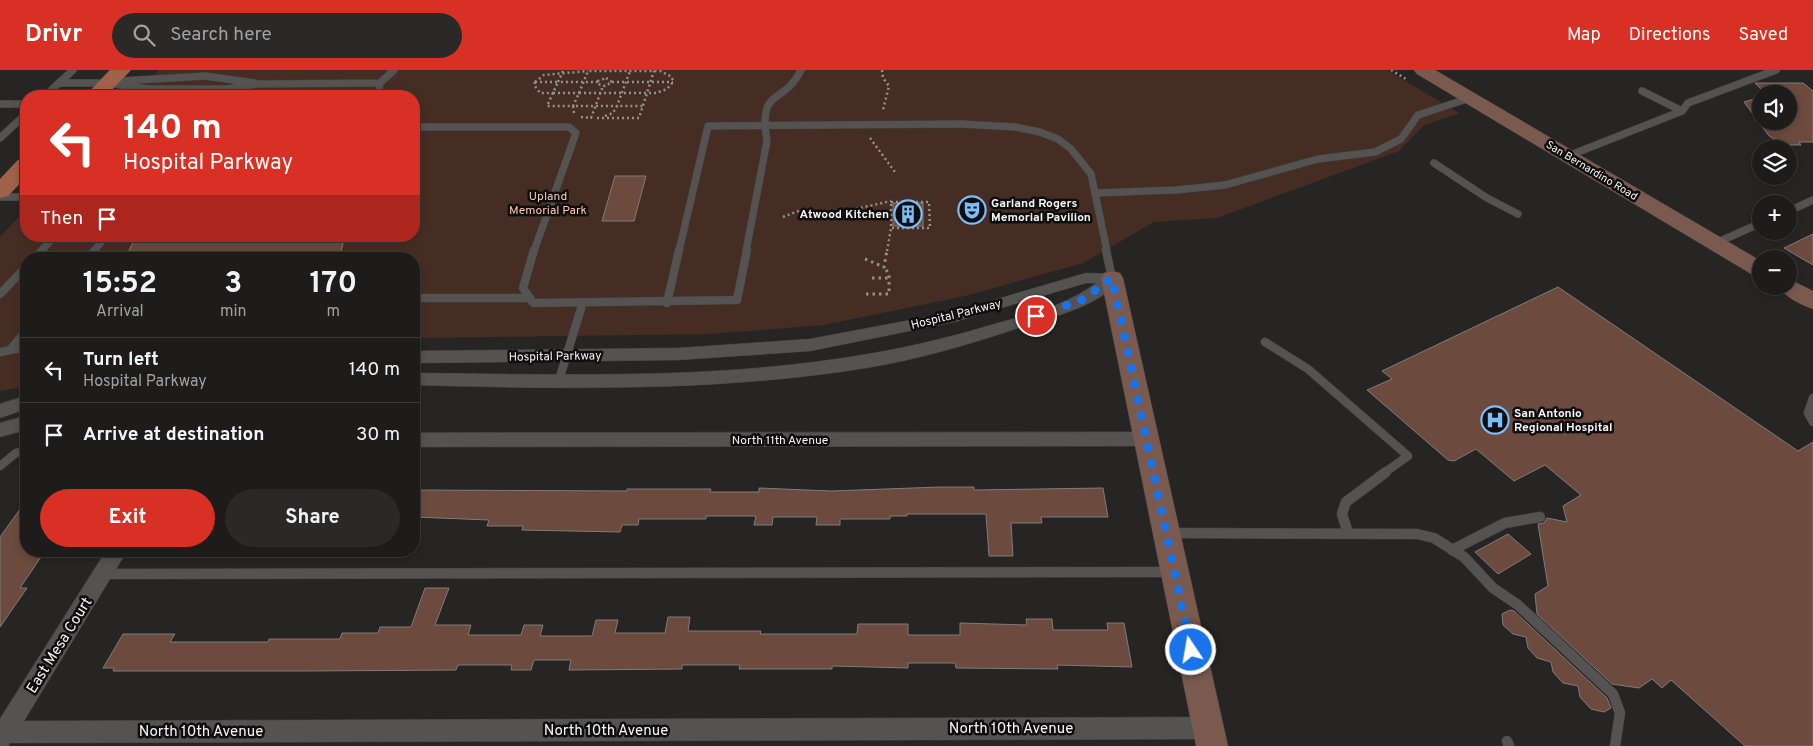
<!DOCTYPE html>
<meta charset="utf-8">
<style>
body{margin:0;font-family:Overpass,sans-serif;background:#2a2928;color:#f1f3f6;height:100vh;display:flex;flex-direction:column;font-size:19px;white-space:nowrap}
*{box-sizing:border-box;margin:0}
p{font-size:16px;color:#a0a1a3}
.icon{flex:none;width:28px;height:28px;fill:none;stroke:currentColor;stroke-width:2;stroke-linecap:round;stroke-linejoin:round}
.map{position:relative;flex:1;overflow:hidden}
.drawer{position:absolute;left:20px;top:182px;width:400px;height:305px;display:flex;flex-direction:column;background:#1d1c1b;border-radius:20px;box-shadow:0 2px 8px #0003,0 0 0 1px #3b3a3a}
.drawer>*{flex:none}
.guide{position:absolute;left:20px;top:20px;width:400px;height:152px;border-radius:20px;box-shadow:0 2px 8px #0003,0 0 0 1px #3b3a3a;background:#d93025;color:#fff;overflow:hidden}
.controls{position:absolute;left:1752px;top:15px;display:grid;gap:10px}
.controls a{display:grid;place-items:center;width:45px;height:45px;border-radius:50%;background:#1d1c1b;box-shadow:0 2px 8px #0003,0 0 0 1px #3b3a3a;font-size:25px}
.pin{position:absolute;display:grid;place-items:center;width:42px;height:42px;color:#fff;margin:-21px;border:2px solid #fff;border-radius:50%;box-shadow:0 1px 5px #0007}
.me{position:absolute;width:55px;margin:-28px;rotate:348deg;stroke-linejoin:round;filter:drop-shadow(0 0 4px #0008)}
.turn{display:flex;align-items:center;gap:18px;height:105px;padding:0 20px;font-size:22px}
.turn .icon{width:65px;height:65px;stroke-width:2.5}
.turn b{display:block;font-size:35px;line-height:42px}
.then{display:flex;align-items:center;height:48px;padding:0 20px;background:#0003;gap:10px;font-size:19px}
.eta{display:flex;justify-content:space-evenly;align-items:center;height:85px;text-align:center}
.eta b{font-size:30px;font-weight:700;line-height:35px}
.primary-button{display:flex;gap:10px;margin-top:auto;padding:10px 20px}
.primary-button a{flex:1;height:58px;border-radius:30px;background:#d93025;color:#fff;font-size:20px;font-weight:700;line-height:58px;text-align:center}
.primary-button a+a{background:#2a2928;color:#f1f3f6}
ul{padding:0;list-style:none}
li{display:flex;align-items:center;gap:15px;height:65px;padding:0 20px;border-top:1px solid #3b3a3a}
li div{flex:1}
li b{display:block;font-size:19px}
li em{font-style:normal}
header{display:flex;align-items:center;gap:30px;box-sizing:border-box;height:70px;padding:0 25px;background:#d93025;color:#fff}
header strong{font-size:24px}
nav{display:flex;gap:28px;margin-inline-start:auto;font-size:18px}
.search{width:350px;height:45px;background:#2a2928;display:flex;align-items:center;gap:12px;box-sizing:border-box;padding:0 18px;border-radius:28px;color:#a0a1a3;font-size:19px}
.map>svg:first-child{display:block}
</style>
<header>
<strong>Drivr</strong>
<div class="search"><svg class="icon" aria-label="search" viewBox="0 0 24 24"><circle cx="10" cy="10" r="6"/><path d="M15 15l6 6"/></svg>Search here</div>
<nav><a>Map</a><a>Directions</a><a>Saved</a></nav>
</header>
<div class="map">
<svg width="1813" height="676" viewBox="0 0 1813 676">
<rect width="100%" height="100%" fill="#272524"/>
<!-- green -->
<polygon fill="#462d23" points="159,0 1387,0 1459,43 1423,56 1399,81 1217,148 1154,152 1083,193 965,226 823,255 711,264 414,268 414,189 26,189 26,316 0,321 0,167 26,139 26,166 414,166 414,26 134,26"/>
<!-- building -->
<g fill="#6c4a3d" stroke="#7f7c7b">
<polygon points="1755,13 1803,13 1813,21 1813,72 1799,72 1801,75 1784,75 1769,66 1744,32 1761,27 1761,51 1789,51 1789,24 1766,24"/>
<polygon points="615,106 646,106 634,151 602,151"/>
<rect x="893" y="133" width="30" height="23"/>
<polygon points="1813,164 1813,195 1784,178"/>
<polygon points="136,166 345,166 339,189 125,189"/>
<polygon points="1558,217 1798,381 1813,372 1813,676 1745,676 1671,610 1662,618 1652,609 1639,618 1612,614 1537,544 1535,524 1548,516 1538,454 1544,453 1547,448 1567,452 1563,436 1581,425 1545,395 1514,411 1476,379 1454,391 1448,390 1367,320 1392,309 1382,301"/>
<polygon points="940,417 974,417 974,420 1103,418 1108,447 1041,447 1042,453 1011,453 1013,486 989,486 986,444 907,444 907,446 890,446 890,449 840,449 840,455 816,455 817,447 773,447 772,455 754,455 756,446 706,446 706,449 639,449 638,455 622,455 620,462 522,460 523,456 487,456 489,450 414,447 414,420 627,421 627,419 711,419 710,422 759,422 759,418 831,421"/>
<polygon points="26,431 26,481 45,481 20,518 27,518 0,557 0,467"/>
<polygon points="1508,464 1531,484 1498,504 1475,482"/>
<polygon points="425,518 449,518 435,555 471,555 468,565 521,565 524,555 543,555 540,566 592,566 596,550 618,550 615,563 665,563 668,547 690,547 688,561 761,561 760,564 857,564 858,554 908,554 908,565 960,565 960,553 1027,555 1026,549 1052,549 1053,560 1108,560 1107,553 1124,553 1132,597 1057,595 1058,599 956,598 955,593 908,593 908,598 832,596 832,599 739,599 740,595 682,595 682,599 569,600 571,590 534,590 531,600 511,600 512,595 458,595 456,600 304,601 113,601 114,598 103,598 123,564 175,564 170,572 268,572 269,569 340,569 342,563 378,563 380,557 411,557"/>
<polygon points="1510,540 1514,541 1607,628 1611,638 1604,642 1591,639 1580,627 1578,616 1563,613 1553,602 1551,592 1537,588 1528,578 1526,567 1513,564 1503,555 1502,544"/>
</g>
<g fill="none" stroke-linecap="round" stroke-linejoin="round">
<!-- lane-far2 casing -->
<g stroke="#424040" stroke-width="8">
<g id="lane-far2">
<polyline points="121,11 205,6 255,13"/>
<polyline points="59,13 108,13"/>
<polyline points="108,13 148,19 226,19 257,14 380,13 394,0"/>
<polyline points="1642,21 1682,41"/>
<polyline points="45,26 73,0"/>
<polyline points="378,26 380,13"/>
<polyline points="0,34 26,34"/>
<polyline points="414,57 569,57 576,63 534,181"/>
<polyline points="0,68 26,44"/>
<polyline points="1568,86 1682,41 1688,33 1776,0"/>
<polyline points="1434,93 1487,128 1518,144"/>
<polyline points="1095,123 1176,120 1225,115 1318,89 1375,82 1401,69 1418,45 1470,28"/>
<polyline points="0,127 26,127"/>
<polyline points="1789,141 1813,130"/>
<polyline points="1716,173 1761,153"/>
<polyline points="41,181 55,166"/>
<polyline points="94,181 106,166"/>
<polyline points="679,181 708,56 961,54 1015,57 1040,62 1058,69 1071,79 1091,104 1107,181"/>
<path d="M746 181 767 71C758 15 783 37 801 0"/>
</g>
</g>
<!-- lane-far1 casing -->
<g stroke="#424040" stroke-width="9">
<g id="lane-far1">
<polyline points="534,180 523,218 533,233 737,230 747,180"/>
<polyline points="1106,180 1112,208"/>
<polyline points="34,189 43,180"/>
<polyline points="87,189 95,180"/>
<polyline points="0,224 26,197"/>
<polyline points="414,228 530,228"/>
<polyline points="667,233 679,180"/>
<polyline points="1265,272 1308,299 1408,386 1384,403"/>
<polyline points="10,280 26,261"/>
<polyline points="0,282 26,277"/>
<polyline points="559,310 583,232"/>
<polyline points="1813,328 1808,343 1813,352"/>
<polyline points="0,396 16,383 26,381"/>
</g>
</g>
<!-- lane casing -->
<g stroke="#424040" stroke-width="11">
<g id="lane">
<polyline points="1169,463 1417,464 1434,468 1464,487 1493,518 1518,535 1613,624 1620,643 1615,676"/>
<polyline points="1348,463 1342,444 1346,432 1386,402"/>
<polyline points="1452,480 1505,453 1540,447"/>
<polyline points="103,504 1173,502"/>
<polyline points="1507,671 1509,676"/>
</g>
</g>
<!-- street casing -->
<g stroke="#424040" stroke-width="1">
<g id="street">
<path d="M1086 203 1117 204 1120 208C1103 235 1056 246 1027 255 975 273 921 289 866 298 718 322 564 319 414 315V303C610 305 801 313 991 255 1026 245 1066 236 1096 213H1086L954 252 810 281 678 290 414 293V281L678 278 810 269 953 242Z"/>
<polygon points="26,326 26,339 0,348 0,334"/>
<polygon points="26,346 26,360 0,367 0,353"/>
<polygon points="1146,362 1152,364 1155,369 1152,374 1146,376 414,377 414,363"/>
<polygon points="106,481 127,481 24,651 1208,647 1216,650 1219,658 1216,666 1208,669 10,673 8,676 0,676 0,649"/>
</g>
</g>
<!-- secondary casing -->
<g stroke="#424040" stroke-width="1">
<g id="secondary">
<polygon points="1414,0 1435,0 1761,191 1761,207 1753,205 1417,4"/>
<polygon points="1112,201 1120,203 1123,208 1228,676 1196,676 1101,208 1104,203"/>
<path d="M1789 209 1813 221V239C1801 235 1785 227 1778 216H1789Z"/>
</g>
</g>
<!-- primary casing -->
<g stroke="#424040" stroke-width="1">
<g id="primary">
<polygon points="110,0 131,0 106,26 85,26"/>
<polygon points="26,89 26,107 8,126 0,128 0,109 18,90"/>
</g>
</g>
<!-- path-far1 -->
<g stroke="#929090" stroke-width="2.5" stroke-dasharray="2 3" stroke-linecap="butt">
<polyline points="882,0 883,8 889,16 883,40"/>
<polyline points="1391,0 1406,9"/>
<polyline points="563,1 558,12 598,12"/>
<polygon points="606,8 612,12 605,16 598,14 598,11"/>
<polyline points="535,12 558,12 553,23"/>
<polyline points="535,12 534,15 540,23 553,23"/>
<polyline points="535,12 544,5 588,1"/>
<polyline points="612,12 673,12"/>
<polyline points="553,23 579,23"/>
<polyline points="553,23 547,36 573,36 579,23"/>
<polyline points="579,23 656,23 667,19 673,12 672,7 660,1 588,1"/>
<polyline points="579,23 588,1"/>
<polyline points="574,43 573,36 617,36 630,1"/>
<polyline points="605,46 613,43 617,36 643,36"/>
<polyline points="581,47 591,48 603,16"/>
<polyline points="597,48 639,48 654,1"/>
<polyline points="870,68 895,102"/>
<polygon points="891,132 929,132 930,158 891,158"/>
<polyline points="783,147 801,140 822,144 838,143 891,131"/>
<polyline points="887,181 891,158"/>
</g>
<!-- path -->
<g stroke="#929090" stroke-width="3" stroke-dasharray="2.5 4" stroke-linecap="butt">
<polyline points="865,189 884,197 887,180"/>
<polyline points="872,208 890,208"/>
<polyline points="866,224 889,224 889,204 884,197"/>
</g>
<!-- lane-far2 -->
<use href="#lane-far2" stroke="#555352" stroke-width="7"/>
<!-- lane-far1 -->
<use href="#lane-far1" stroke="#555352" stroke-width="8"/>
<!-- lane -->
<use href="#lane" stroke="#555352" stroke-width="10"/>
<!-- street -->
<use href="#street" fill="#555352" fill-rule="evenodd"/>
<!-- secondary -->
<use href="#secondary" fill="#7a5a4e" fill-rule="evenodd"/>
<!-- primary -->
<use href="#primary" fill="#a06249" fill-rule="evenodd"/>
</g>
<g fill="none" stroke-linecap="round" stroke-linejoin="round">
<!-- route -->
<polyline stroke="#1a73e8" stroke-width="9" stroke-dasharray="0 16.2" points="1036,246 1084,229 1112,208 1191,580"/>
</g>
<!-- icons -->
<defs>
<g id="theatre-ring" transform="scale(1.4375)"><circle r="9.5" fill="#0f0e0e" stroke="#7cbef9" stroke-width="1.5"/><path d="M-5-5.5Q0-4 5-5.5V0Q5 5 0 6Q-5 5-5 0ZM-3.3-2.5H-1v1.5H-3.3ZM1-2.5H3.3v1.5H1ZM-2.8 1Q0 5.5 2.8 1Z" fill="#7cbef9"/></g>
<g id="building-ring" transform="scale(1.4375)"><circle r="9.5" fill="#0f0e0e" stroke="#7cbef9" stroke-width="1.5"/><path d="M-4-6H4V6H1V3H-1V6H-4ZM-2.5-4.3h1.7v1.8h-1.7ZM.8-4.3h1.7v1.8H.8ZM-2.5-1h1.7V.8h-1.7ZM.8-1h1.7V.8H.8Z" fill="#7cbef9"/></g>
<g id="hospital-ring" transform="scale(1.4375)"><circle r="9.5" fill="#0f0e0e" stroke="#7cbef9" stroke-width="1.5"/><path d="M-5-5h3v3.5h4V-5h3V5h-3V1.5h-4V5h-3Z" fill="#7cbef9"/></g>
</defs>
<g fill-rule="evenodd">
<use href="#theatre-ring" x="972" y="140"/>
<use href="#building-ring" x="908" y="144"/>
<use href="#hospital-ring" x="1495" y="350"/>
</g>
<g text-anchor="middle" stroke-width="5" stroke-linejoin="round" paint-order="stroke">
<!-- far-street labels -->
<g font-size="11" fill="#f5f3f3" stroke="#0f0e0e">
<text transform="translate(1592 100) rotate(31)" y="4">San Bernardino Road</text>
</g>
<!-- park labels -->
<g font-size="12" fill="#fcc9b5" stroke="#0f0e0e">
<text x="548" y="130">Upland<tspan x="548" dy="14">Memorial Park</tspan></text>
</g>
<!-- poi labels -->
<g font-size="12" font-weight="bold" fill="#f5f3f3" stroke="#0f0e0e" text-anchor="start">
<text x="991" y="137">Garland Rogers<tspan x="991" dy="14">Memorial Pavilion</tspan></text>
<text x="889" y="148" text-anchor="end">Atwood Kitchen</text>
<text x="1514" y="347">San Antonio<tspan x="1514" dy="14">Regional Hospital</tspan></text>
</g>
<!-- street labels -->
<g font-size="12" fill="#f5f3f3" stroke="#0f0e0e">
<text transform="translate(956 244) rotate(-14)" y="4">Hospital Parkway</text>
<text transform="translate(555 286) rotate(-1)" y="4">Hospital Parkway</text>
<text x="780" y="374">North 11th Avenue</text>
</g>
<!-- near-street labels -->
<g font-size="15" fill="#f5f3f3" stroke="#0f0e0e">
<text transform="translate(59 575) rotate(-58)" y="5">East Mesa Court</text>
<text x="1011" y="663">North 10th Avenue</text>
<text x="606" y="665">North 10th Avenue</text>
<text x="201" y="666">North 10th Avenue</text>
</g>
</g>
</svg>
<div class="controls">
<a><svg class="icon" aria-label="sound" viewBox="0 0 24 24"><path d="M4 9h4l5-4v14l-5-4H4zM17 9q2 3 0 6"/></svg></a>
<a><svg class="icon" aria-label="layers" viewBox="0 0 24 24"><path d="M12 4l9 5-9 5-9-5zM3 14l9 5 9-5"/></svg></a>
<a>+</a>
<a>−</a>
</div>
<div class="pin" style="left:1036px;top:246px;background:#d93025"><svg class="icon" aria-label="arrive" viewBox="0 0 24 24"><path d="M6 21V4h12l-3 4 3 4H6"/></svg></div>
<svg class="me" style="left:1191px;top:580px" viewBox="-20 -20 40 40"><circle r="17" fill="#1a73e8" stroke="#fff" stroke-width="3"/><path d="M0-11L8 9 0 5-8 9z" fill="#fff"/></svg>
<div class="guide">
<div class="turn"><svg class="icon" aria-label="left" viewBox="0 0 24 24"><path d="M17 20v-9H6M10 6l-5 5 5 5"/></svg><div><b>140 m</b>Hospital Parkway</div></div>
<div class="then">Then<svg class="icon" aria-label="arrive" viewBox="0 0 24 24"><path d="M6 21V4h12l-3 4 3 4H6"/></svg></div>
</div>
<section class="drawer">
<div class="eta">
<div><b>15:52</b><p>Arrival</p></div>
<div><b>3</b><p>min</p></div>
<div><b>170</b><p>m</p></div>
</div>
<ul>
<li><svg class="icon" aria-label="left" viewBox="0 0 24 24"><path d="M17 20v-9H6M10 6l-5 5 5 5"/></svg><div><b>Turn left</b><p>Hospital Parkway</p></div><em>140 m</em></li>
<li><svg class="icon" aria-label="arrive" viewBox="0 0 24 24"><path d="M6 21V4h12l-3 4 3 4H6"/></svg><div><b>Arrive at destination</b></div><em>30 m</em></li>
</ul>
<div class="primary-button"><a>Exit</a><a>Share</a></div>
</section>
</div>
